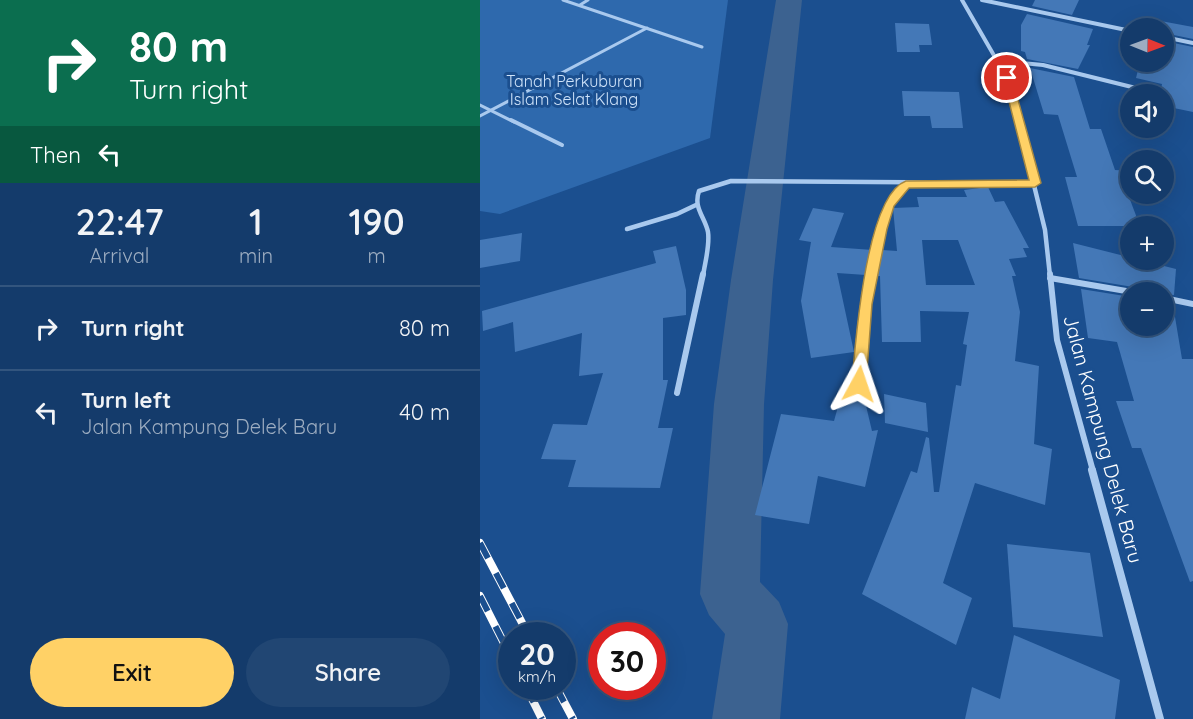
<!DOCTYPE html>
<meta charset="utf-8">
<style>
body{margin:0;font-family:Quicksand,sans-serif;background:#214673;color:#f1f3f6;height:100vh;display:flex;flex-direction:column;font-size:22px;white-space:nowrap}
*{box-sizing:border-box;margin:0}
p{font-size:20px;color:#9dadc1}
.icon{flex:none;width:33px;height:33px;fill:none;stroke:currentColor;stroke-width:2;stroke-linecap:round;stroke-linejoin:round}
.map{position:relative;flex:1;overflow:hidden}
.sheet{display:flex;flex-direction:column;background:#143b6b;width:480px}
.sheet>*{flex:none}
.guide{background:#0b6e4f;color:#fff;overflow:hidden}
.needle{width:39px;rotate:91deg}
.tools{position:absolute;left:640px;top:18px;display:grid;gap:12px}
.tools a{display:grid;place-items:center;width:54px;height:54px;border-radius:50%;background:#143b6b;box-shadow:0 6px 24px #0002,0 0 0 2px #33557e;font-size:30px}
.speed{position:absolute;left:18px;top:622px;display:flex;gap:12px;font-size:30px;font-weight:700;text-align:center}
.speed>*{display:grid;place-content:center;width:78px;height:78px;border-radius:50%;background:#143b6b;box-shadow:0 6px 24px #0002,0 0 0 2px #33557e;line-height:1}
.speed small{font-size:15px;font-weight:400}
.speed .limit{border:9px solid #d22;background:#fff;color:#111}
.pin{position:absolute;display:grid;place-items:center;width:51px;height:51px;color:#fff;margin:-26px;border:3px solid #fff;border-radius:50%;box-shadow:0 2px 6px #0007}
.me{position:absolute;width:66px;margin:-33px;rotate:5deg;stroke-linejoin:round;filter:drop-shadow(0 0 4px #0008)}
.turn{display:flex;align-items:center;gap:21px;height:126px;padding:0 30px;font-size:27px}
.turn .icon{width:78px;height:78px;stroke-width:2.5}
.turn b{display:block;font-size:42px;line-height:51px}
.then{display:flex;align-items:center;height:57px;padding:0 30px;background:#0003;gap:12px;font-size:22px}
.eta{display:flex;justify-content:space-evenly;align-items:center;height:102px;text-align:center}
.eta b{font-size:36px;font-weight:600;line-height:42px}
.action{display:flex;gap:12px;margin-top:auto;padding:12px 30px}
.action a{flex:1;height:69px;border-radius:36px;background:#ffd166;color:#111;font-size:24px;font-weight:600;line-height:69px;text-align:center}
.action a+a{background:#214673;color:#f1f3f6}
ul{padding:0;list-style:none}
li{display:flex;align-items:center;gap:18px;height:84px;padding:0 30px;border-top:2px solid #33557e}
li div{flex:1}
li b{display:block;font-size:22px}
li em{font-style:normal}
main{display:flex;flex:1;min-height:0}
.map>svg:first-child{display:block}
</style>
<main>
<section class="sheet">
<div class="guide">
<div class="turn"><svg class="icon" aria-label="right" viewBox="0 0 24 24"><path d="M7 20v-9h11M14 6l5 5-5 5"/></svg><div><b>80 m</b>Turn right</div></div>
<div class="then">Then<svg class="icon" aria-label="left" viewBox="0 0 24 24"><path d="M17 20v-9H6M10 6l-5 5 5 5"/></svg></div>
</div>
<div class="eta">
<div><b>22:47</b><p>Arrival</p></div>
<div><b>1</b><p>min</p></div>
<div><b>190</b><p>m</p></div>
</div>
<ul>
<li><svg class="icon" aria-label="right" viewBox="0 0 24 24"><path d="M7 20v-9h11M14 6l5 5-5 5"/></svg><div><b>Turn right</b></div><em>80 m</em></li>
<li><svg class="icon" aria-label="left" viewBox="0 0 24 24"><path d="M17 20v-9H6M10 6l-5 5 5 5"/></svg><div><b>Turn left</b><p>Jalan Kampung Delek Baru</p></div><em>40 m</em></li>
</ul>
<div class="action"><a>Exit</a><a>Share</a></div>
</section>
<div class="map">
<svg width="713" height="719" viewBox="0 0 713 719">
<rect width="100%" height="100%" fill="#1b4f8f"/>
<!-- green -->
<polygon fill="#2e69ad" points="0,0 248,0 230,138 20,214 0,211"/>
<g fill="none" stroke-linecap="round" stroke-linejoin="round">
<!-- river -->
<polygon fill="#3c6290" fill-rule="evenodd" points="296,0 322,0 293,280 284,404 280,582 299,602 308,624 300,719 232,719 245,634 229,615 220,594 234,404 251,280"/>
</g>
<!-- building -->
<g fill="#4478b7" fill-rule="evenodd">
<polygon points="555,0 599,0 592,15 552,6"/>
<polygon points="547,14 613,29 607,45 610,45 598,69 547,59 545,52 541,51 541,25"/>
<polygon points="670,19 713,27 713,39 684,33 684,28 667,28"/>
<polygon points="415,23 449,24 452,45 439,45 440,52 417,52"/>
<polygon points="684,41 713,47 713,112 684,106 684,94 680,94 682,84 656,78 660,62 684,62"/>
<polygon points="550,68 594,77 610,129 621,129 635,170 651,171 649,197 660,226 598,226 585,177 597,177 578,115 564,114"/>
<polygon points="422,91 479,92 483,128 452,128 450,116 424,116"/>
<path d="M508 187 515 202 524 201 549 248H543L547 257 529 259 536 276H532L540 312 535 361 559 366 554 444 572 449 565 505 495 483 463 583 492 598 476 645 382 594 431 471 437 473 446 437 449 438 454 492H459L476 385 481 386 487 345 483 344 489 312 440 311 441 342H402L400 276H397V272L402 250 417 251 413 208 439 207 437 197H487L484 190ZM442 240H478L495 285H446Z"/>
<polygon points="333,208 364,213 351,247 393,250 386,275 357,273 374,352 331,358 321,301 331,242 319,240"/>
<polygon points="42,233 40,261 0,268 0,240"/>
<polygon points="593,243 696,269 694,295 657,292 653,287 599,278"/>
<polygon points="196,246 206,290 206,315 183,318 183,380 188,380 178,428 193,428 180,488 88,487 96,460 61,459 73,424 107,425 123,373 99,376 102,333 35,352 33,322 3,331 2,311 176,263 173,251"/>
<polygon points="601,289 651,297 651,326 684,326 684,303 693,305 702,359 713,359 713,581 710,582 661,448 652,448 636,401 654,401 637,342 608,338"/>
<polygon points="364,385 382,389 392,431 398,430 385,487 338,476 329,524 275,515 301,414 354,421"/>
<polygon points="404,394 446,403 448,432 405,423"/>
<polygon points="527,544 610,553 623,637 533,627"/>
<polygon points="534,635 640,680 635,719 485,719 492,687 520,699"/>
</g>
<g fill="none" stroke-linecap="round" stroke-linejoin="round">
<!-- lane-far1 -->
<g stroke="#a9c9ee" stroke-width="3">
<polyline points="83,0 222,47"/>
<polyline points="100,5 108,0"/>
<polyline points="0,105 34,122"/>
<polyline points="0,116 167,28"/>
</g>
<!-- lane -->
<polyline stroke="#a9c9ee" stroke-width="4" points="31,120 82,145"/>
<!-- street-far3 -->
<g stroke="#a9c9ee" stroke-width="4">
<polyline points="482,0 527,78 538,122"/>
<polyline points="502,0 651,31"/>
<polyline points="684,37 713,43"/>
<polyline points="519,61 563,65 668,91"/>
</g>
<!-- street-far2 -->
<g stroke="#a9c9ee" stroke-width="4.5">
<polyline points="538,120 565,230 570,276"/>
<polyline points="147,229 197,214 216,205"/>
<path d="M223 276C225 262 230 246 228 232 225 217 213 208 219 191L251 181 555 183"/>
<polyline points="391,276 409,205 426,184"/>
</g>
<!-- street-far1 -->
<g stroke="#a9c9ee" stroke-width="6">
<polyline points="570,274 577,340 613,471"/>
<polyline points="570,278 652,292"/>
<polyline points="684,298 713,304"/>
<polyline points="379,384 385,304 392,274"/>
<polyline points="197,393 223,274"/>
</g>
<!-- street -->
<polyline stroke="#a9c9ee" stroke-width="8" points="612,470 680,719"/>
<!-- rail casing -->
<g stroke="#fff" stroke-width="8">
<g id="rail">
<polyline points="0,543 49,636"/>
<polyline points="0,596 32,659"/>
<polyline points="46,687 62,719"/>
<polyline points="76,687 93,719"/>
</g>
</g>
<!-- rail -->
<use href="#rail" stroke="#1b4f8f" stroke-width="6" stroke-dasharray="17" stroke-linecap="butt"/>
</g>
<!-- route -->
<path fill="#ffd166" stroke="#a68842" stroke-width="1.5" d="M527 75 532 78 561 183 555 187 429 188 414 206 407 229 392 304 386 384 379 390 374 388 372 384C375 344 386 195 426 181L549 180 523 78Z"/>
<g text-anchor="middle" stroke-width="6" stroke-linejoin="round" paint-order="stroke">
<!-- far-park labels -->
<g font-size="16" fill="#cfe3fa" stroke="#1b4f8f">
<text x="94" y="87">Tanah Perkuburan<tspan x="94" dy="18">Islam Selat Klang</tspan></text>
</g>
<!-- street labels -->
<g font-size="20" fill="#fff" stroke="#1b4f8f">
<text transform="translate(623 439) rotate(75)" y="7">Jalan Kampung Delek Baru</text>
</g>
</g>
</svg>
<div class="tools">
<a><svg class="needle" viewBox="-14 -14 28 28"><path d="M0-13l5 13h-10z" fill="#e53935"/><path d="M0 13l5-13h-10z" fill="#9dadc1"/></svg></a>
<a><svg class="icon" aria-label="sound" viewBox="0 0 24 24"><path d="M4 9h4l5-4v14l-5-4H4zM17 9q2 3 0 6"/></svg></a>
<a><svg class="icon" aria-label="search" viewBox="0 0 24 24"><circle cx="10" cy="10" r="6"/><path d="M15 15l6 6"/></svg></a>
<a>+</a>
<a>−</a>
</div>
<div class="speed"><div>20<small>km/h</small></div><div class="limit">30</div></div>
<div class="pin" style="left:527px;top:78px;background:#d93025"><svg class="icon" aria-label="arrive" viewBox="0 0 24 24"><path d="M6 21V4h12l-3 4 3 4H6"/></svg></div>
<svg class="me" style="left:379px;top:384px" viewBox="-20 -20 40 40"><path d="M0-17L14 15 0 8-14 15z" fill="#ffd166" stroke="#fff" stroke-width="4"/></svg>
</div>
</main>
